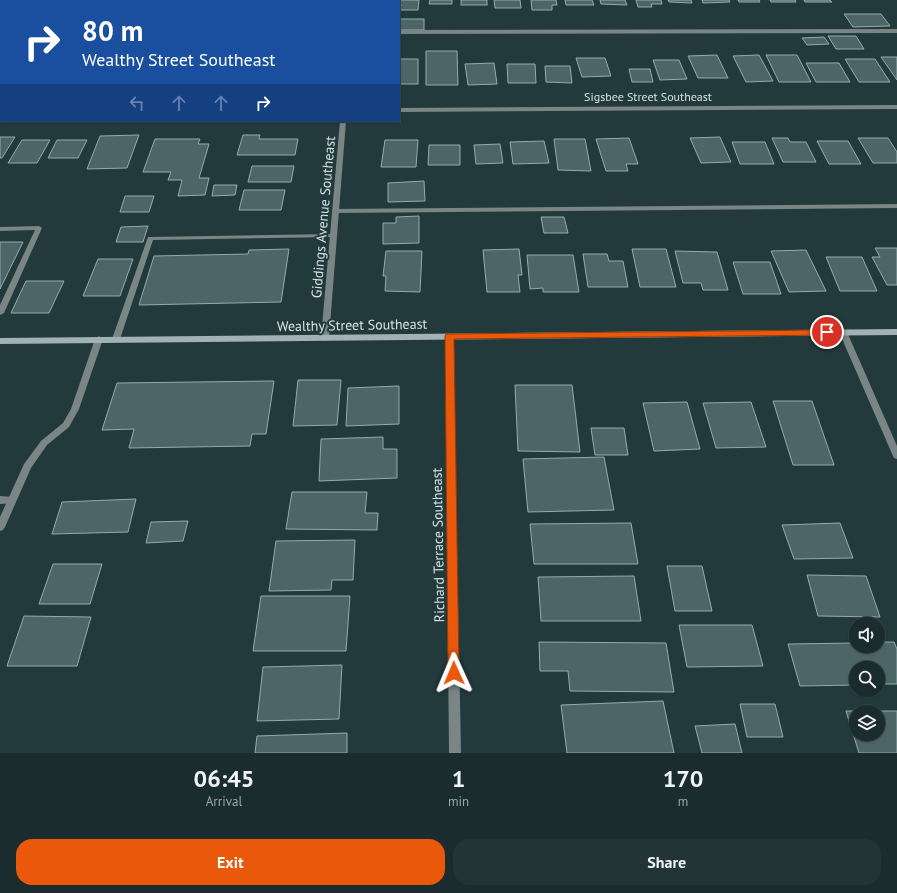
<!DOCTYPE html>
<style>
body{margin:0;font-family:"PT Sans",sans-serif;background:#233435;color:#f1f3f6;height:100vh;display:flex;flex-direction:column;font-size:15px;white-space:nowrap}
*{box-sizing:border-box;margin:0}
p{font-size:13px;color:#9fa7aa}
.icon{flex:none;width:22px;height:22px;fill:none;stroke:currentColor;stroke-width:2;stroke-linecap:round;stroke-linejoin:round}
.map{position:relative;height:753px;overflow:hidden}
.panel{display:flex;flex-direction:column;background:#1a2c2d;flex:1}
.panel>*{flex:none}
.banner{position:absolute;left:0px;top:0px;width:400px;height:122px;box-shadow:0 1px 3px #0004,0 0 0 1px #384849;background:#1a4fa0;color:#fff;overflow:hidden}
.buttons{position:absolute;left:849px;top:617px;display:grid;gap:8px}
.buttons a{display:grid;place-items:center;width:36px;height:36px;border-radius:50%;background:#1a2c2d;box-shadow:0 1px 3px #0004,0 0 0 1px #384849;font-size:20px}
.pin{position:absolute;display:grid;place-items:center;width:34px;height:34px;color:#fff;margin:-17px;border:2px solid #fff;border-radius:50%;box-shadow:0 1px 4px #0007}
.me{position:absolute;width:44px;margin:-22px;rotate:359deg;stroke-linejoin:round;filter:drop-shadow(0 0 3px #0008)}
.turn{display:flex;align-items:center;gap:14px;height:84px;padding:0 16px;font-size:18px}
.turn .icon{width:52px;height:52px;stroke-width:2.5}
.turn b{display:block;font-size:28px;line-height:34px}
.lanes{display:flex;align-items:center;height:38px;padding:0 16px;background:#0003;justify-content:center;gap:20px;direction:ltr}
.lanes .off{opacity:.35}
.eta{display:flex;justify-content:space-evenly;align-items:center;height:68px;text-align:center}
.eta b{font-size:24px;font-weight:700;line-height:28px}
.action{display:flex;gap:8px;margin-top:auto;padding:8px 16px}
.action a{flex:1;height:46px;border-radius:16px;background:#ea580c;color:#fff;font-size:16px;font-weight:700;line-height:46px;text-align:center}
.action a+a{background:#233435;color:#f1f3f6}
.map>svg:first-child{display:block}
</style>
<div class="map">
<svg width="897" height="753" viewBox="0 0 897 753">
<rect width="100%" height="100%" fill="#233a3c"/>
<!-- building -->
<g fill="#4d6567" stroke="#92acad" fill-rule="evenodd">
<polygon points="0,0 43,0 1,1 1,8"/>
<polygon points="395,0 419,0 418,10 400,10 401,4 399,4 399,1"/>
<polygon points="430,0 452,0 452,4 429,4"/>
<rect x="461" y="0" width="26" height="5"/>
<polygon points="494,0 520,0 521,8 495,8"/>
<polygon points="531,0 556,0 557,5 552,5 552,10 532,10"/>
<polygon points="565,0 592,0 594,5 566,5"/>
<polygon points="600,0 625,0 627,5 601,4"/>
<polygon points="636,0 661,0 662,4 651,4 652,7 638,7"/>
<polygon points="668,0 691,0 692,3 669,2"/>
<polygon points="702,0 729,0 730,2 703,3"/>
<polygon points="738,0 759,0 760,2 739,2"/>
<polygon points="770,0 795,0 796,2 771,2"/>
<polygon points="804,0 830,0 832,2 805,2"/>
<polygon points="844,14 881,14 890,26 853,27"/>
<rect x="399" y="19" width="25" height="11"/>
<polygon points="828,36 856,36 864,49 836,49"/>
<polygon points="824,37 829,44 807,45 802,38"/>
<polygon points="426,51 457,51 458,85 426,85"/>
<polygon points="717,55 728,78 698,78 688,56"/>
<polygon points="759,55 773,81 746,82 733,56"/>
<polygon points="766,55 797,55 811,82 779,82"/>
<polygon points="881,57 897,57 897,80"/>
<polygon points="576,58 605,58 611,76 582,77"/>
<rect x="399" y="59" width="19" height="25"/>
<polygon points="845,59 875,59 890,82 859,82"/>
<polygon points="653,60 679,60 687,79 660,80"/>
<polygon points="494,63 497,84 468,85 465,64"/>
<polygon points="806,63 839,63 850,82 816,82"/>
<polygon points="507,64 535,64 536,83 508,83"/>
<polygon points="545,66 570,66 572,83 546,82"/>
<polygon points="629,69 650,69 653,82 632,82"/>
<polygon points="139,135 127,168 87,169 100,136"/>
<polygon points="243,135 260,135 259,139 298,139 295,155 237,155"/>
<polygon points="0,137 15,137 2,158 0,158"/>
<polygon points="720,137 731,162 701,163 690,138"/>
<polygon points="629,138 638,164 626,164 628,171 606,171 596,139"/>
<polygon points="772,138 788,138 790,142 806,142 816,162 783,162"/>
<polygon points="858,138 888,138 897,152 897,163 873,163"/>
<polygon points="155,139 200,139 198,144 209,144 199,178 209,178 205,195 178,196 182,180 168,180 171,172 143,172"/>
<polygon points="554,139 585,139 591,171 558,170"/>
<polygon points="22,140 50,140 37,163 8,163"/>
<polygon points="57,140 87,140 78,158 48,158"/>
<polygon points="385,140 418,140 416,167 381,167"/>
<polygon points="544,141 549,163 513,164 510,142"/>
<polygon points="817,141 848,141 861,164 829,164"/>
<polygon points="732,142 765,142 774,164 740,164"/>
<polygon points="500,144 503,163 476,164 474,145"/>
<polygon points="429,145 460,145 460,165 428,165"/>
<polygon points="252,166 294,166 291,182 248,182"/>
<polygon points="424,181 425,201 388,202 388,183"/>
<polygon points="214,185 237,185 235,195 212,196"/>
<polygon points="244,190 285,190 281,210 239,210"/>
<polygon points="125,196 154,196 149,212 120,212"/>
<polygon points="419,216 419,243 383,244 383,223 396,223 396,217"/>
<polygon points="541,217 564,217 568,233 544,233"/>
<polygon points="148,226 143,242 116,242 121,227"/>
<polygon points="0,242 23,242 0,289"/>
<polygon points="875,248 897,248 897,285 887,285 872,257 880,257"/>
<polygon points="289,249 281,302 139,305 154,256 248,254 249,250"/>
<polygon points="519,249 522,275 518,275 520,292 487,292 483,250"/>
<polygon points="632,249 666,249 676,287 640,287"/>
<polygon points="806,250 826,291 789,292 771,251"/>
<polygon points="386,251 422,251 420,292 385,291 386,276 383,276"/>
<polygon points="675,251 717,252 728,290 703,290 701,283 683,283"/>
<polygon points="583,254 607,254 609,261 623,261 628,287 588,287"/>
<polygon points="527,255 573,255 579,292 543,292 543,288 530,289"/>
<polygon points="826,257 862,257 877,291 840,291"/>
<polygon points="98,259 133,259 120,296 83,296"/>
<polygon points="733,262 770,262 781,294 743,294"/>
<polygon points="26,281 64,281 49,313 11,313"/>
<polygon points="298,380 341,380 337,425 293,426"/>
<polygon points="274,381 266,434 252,434 250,446 129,448 134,429 102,430 117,383"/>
<polygon points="515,385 572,385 580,452 518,451"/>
<polygon points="399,386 399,424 346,426 348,388"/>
<polygon points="773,401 812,401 834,465 793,465"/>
<polygon points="687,402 700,449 654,451 643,403"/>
<polygon points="751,402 766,447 716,448 703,403"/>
<polygon points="591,428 624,428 628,455 595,455"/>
<polygon points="383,437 383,449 397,449 397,478 319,481 321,439"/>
<polygon points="604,457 614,510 528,512 523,459"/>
<polygon points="292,492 367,492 365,513 378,513 377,530 286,529"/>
<polygon points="136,499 128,532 52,534 62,502"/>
<polygon points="188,521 183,541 146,543 151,522"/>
<polygon points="631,523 638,564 534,564 530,524"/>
<polygon points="840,523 853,558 794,559 782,525"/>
<polygon points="355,540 353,580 332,580 331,590 269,591 276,541"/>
<polygon points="53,564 102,564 90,604 39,604"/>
<polygon points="667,566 702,566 712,611 675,611"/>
<polygon points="807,575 866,576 880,617 818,616"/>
<polygon points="634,576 641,621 541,621 538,577"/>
<polygon points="261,596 350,596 346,651 253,651"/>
<polygon points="24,616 91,617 77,666 7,666"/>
<polygon points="679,625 752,625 763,666 687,667"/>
<polygon points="539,642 666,643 674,692 570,691 568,671 540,671"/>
<polygon points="878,642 894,642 897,649 897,684 878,684 878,668 856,668 856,685 800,686 788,644 856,643 856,646 878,646"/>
<polygon points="342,665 339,719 257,721 263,667"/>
<polygon points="663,701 674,753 567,753 561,705"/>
<polygon points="740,704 775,704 783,737 747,737"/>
<path d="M846 711H897V753H859ZM856 712H878V734H856Z"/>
<polygon points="735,724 742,753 702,753 695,726"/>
<polygon points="347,733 347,753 255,753 257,736"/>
</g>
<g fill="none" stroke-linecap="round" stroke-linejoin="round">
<!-- service -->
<g fill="#7a8586" fill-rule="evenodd">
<polygon points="897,29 897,33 399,34 399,30"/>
<polygon points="897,204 897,208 335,213 332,211 335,209"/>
<polygon points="39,226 42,228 4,313 0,315 0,305 35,230 0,231 0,227"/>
<polygon points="333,234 335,235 336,236 335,237 153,240 120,339 116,342 112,339 148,237"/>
<polygon points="0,496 14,497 16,500 14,503 0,504"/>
</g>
<!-- minor -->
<g fill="#7a8586" fill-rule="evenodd">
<rect x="351" y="0" width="4" height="1"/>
<polygon points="897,105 897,109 399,112 399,108"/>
<rect x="0" y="111" width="1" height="4"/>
<polygon points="340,121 346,121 329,338 325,341 321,338"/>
<polygon points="843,329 847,332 897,446 897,459 894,458 893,456 839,332"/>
<polygon points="449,333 453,336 461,753 449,753 445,336"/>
<polygon points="99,336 103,339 79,409 69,427 47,445 31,468 5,527 3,530 0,531 0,517 24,464 41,441 63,423 71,409 95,339"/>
</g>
<!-- secondary -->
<polygon fill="#a0b2b3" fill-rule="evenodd" points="897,329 897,335 0,344 0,338"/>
</g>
<!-- route -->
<polygon fill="#ea580c" stroke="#983908" points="827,330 830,330 831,332 830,335 454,339 459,673 458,677 454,679 449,677 448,673 445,336 446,334"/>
<g text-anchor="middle" stroke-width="4" stroke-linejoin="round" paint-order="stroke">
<!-- far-street labels -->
<g font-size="12" fill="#d5e2e3" stroke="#233a3c">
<text x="648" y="101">Sigsbee Street Southeast</text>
</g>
<!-- street labels -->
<g font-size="14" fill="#d5e2e3" stroke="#233a3c">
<text transform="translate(323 217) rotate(-85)" y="5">Giddings Avenue Southeast</text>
<text transform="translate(352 325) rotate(-1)" y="5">Wealthy Street Southeast</text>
<text transform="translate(438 545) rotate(-91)" y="5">Richard Terrace Southeast</text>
</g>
</g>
</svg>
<div class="buttons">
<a><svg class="icon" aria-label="sound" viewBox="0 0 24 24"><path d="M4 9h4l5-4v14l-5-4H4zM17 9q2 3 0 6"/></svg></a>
<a><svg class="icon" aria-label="search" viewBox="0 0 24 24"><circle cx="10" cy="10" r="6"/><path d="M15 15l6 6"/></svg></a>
<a><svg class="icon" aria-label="layers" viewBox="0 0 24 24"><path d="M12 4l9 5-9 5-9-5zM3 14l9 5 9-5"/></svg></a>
</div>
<div class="pin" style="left:827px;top:332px;background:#d93025"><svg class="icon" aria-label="arrive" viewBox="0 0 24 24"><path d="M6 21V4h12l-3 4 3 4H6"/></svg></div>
<svg class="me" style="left:454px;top:673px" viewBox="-20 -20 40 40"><path d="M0-17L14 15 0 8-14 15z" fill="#ea580c" stroke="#fff" stroke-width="4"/></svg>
<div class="banner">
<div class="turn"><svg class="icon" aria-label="right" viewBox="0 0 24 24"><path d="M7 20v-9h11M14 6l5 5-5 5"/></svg><div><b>80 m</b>Wealthy Street Southeast</div></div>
<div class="lanes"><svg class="icon off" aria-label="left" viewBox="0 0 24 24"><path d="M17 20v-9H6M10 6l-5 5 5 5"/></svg><svg class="icon off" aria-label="ahead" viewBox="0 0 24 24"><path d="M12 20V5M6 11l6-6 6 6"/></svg><svg class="icon off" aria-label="ahead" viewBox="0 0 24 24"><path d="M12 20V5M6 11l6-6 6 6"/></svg><svg class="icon" aria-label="right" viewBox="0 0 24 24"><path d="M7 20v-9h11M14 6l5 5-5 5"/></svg></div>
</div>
</div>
<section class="panel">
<div class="eta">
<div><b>06:45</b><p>Arrival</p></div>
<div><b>1</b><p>min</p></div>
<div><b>170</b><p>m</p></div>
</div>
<div class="action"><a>Exit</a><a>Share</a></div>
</section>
